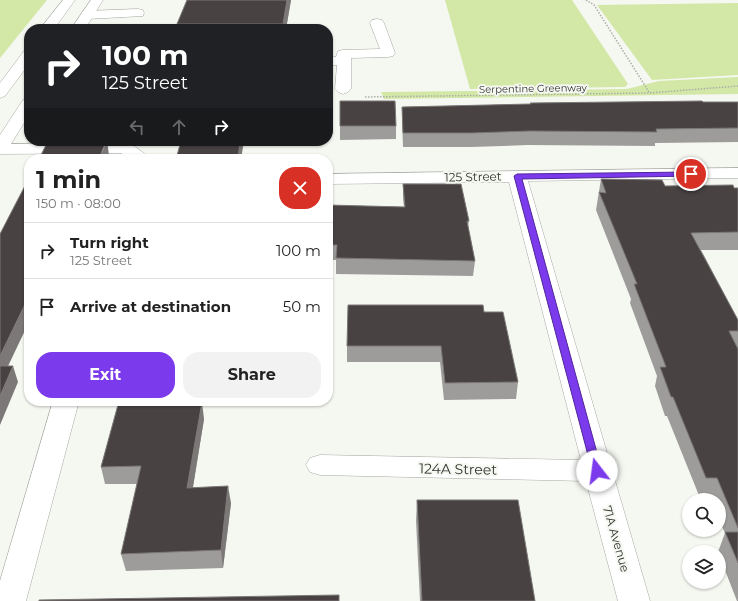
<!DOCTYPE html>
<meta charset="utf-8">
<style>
body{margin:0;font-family:Montserrat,sans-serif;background:#f2f2f2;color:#222;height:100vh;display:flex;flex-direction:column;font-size:15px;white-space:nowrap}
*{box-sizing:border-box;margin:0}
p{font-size:13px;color:#767676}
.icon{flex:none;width:22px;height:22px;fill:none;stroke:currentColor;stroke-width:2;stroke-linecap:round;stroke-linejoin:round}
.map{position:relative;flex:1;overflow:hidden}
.details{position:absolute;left:24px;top:154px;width:309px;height:252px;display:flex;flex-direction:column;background:#fff;border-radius:16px;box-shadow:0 1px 3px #0004}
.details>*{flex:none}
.hud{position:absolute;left:24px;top:24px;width:309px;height:122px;border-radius:16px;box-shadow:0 1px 3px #0004;background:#202124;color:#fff;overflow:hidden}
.buttons{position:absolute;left:682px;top:493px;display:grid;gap:8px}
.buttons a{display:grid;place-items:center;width:44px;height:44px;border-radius:50%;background:#fff;box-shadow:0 1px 3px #0004;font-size:20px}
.pin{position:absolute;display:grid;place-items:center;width:34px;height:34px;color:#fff;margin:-17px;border:2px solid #fff;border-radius:50%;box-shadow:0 1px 4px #0007}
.me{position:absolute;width:44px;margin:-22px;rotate:345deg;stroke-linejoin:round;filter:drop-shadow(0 0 3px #0008)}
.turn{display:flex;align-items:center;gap:14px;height:84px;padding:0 12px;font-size:18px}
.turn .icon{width:52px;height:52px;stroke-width:2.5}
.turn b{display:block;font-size:28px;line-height:34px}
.lanes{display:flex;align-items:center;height:38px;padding:0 12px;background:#0003;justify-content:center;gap:20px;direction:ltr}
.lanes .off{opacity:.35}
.round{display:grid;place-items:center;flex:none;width:42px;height:42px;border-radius:16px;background:#f2f2f2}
.summary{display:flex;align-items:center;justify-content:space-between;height:68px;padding:0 12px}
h1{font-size:24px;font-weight:700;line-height:30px}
.action{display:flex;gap:8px;margin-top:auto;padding:8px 12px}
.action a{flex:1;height:46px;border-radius:16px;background:#7c3aed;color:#fff;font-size:16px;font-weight:700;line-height:46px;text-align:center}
.action a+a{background:#f2f2f2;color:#222}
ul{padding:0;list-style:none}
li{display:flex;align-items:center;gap:12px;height:56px;padding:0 12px;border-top:1px solid #e0e0e0}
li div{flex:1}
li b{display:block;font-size:15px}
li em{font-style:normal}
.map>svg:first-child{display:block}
</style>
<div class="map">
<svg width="738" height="601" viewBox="0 0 738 601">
<rect width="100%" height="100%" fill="#f5f7f1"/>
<!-- green -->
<g fill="#d3e8a6">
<polygon points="0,0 47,0 0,58"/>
<polygon points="445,0 572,0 628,84 625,87 470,89"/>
<polygon points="738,3 738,75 652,80 597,5"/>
<polygon points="738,77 738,94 384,99 381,92 627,89 659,81"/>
</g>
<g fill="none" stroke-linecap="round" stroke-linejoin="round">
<!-- minor casing -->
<g stroke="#a6a8a3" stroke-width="1">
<g id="minor">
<polygon points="138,9 143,10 144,13 143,16 87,19 82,18 81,15 82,12 87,11"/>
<polygon points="377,19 382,20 384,23 395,53 393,56 388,57 351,58 351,89 348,92 343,94 338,92 335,89 337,65 328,65 328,57 336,57 338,51 343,50 380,49 370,23 372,20"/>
<path d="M125 143C134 145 144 152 149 159H129L121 153 0 154V144Z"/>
<polygon points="738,168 738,178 528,181 650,601 618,601 586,481 320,475 310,472 306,465 310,458 320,455 581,460 509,182 328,184 328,174"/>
<polygon points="53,401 79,401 26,601 0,601 0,581"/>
</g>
</g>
<!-- major casing -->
<g stroke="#a6a8a3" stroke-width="1">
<g id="major">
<polygon points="63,0 75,0 54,29 40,29"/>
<polygon points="91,0 103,0 85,29 71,29"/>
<polygon points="29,50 29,64 5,96 0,98 0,83 24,51"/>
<polygon points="29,98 29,115 6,152 0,153 0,135 23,100"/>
</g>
</g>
<!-- path -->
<g stroke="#acaea9" stroke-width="1.5" stroke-dasharray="1.5 1.5" stroke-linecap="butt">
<polyline points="586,0 594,5 649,92"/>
<polyline points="365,97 649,93 738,86"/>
</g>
<!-- minor -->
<use href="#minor" fill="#fff" fill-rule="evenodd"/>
<!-- major -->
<use href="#major" fill="#fff" fill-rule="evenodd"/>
</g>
<!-- wall -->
<g fill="#9e9c9a">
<polygon points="291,0 286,29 177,29 177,24"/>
<polygon points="738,102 738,142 655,143 655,146 528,145 471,147 403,147 402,120 402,107 530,104 530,103"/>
<polygon points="340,126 396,126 396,139 340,140"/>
<polygon points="601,179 665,186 738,188 738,250 701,250 738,320 738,601 737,601 719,555 719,552 718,552 725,533 719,520 719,500 711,500 710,498 700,498 667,416 665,416 655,386 657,376 630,303 631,299 596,210"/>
<polygon points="403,184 469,221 468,226 475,261 473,276 336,274 336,260 328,260 328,205 404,207 403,199"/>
<polygon points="484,312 518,382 516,399 444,400 440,362 347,362 347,346"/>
<polygon points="192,402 204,419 193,487 231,503 223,568 126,571 121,554 137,484 105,484 101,467"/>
<polygon points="417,500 535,601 420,601 416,521"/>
</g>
<!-- shaded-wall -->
<g fill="#7c7877">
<polygon points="287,0 291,0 286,29 284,29 283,24"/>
<polygon points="107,141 109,155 107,159 99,159"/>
<polygon points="240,141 244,141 241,159 238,159"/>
<polygon points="29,296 29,322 0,383 0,356"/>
<polygon points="13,366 18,382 0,425 0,396"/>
<polygon points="178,401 193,401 180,419 177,402"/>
<polygon points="202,402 204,419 190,505 187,488"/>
<polygon points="228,486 231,503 223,568 221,550"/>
</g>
<!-- building -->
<g fill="#484243" stroke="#7c7877">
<polygon points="187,0 287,0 283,24 177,24"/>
<polygon points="340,101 395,101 396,126 340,126"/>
<polygon points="702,101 703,102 738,102 738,128 656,129 657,132 530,131 472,133 403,133 402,107 531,104 530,103"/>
<polygon points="48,141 106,141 99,159 39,159"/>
<polygon points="181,141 240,141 238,159 176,159"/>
<polygon points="29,178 29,296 0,356 0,234"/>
<polygon points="601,179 662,180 665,186 733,185 734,188 738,188 738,232 691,233 738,320 738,331 729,331 738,349 738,528 717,478 706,478 673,397 671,397 660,367 666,367 634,284 637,284 599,192 606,193"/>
<polygon points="403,184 461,184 469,221 467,221 475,261 336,258 337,245 328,245 328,205 405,207"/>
<polygon points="348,305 483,305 484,312 503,312 518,382 445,383 441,346 347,346"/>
<polygon points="0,366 13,366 0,396"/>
<polygon points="119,401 178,401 177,402 202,402 187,488 228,486 221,550 121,554 141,466 101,467"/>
<polygon points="417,500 518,500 535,601 422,601"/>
<polygon points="725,532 738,532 738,563"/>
<polygon points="339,595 339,601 39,601 39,600"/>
</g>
<!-- route -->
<polygon fill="#7c3aed" stroke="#51269a" points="691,172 694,174 693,176 522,179 602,471 601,474 597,476 593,474 514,176 517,174"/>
<g text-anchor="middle" stroke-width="4" stroke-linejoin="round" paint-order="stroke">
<!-- far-street labels -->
<g font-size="10" fill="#333432" stroke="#f5f7f1">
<text transform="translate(533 88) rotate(-1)" y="4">Serpentine Greenway</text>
</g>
<!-- street labels -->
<g font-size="12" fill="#333432" stroke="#f5f7f1">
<text transform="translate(473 177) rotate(-1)" y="4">125 Street</text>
<text transform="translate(616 539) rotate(74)" y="4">71A Avenue</text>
</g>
<!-- near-street labels -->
<g font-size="14" fill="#333432" stroke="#f5f7f1">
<text transform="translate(458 469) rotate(1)" y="5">124A Street</text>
</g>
</g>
</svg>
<div class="buttons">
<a><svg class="icon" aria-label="search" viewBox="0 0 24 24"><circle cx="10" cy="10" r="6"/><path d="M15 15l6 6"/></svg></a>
<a><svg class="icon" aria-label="layers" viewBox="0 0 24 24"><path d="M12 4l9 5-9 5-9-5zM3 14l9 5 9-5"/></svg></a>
</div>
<div class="pin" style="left:691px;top:174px;background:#d93025"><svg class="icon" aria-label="arrive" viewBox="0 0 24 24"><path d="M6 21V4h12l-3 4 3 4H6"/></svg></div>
<svg class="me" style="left:597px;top:471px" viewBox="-20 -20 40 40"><circle r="19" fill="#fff"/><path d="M0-13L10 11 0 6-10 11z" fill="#7c3aed"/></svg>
<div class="hud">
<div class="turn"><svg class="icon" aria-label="right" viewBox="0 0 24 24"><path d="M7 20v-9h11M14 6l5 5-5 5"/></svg><div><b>100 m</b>125 Street</div></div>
<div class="lanes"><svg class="icon off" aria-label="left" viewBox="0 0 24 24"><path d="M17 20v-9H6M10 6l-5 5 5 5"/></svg><svg class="icon off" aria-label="ahead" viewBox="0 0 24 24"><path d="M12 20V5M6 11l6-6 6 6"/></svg><svg class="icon" aria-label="right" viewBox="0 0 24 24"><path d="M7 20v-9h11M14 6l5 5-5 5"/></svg></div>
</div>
<section class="details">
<div class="summary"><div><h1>1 min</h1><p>150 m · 08:00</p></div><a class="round" style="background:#d93025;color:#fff"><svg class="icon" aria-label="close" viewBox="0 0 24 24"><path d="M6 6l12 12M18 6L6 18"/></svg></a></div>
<ul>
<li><svg class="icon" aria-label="right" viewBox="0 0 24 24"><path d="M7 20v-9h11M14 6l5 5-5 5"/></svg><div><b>Turn right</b><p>125 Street</p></div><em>100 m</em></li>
<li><svg class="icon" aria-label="arrive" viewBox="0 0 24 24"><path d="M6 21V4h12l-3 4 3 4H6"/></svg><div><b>Arrive at destination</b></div><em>50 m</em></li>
</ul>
<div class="action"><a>Exit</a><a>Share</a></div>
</section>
</div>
